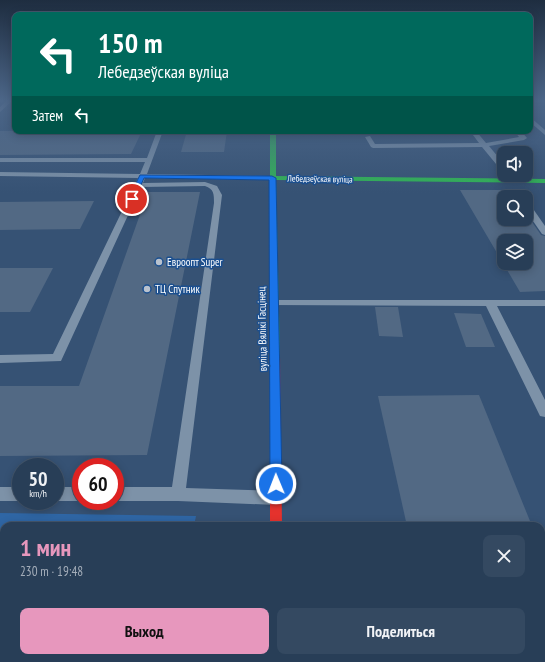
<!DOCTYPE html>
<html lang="ru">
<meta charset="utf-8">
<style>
body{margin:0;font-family:"PT Sans Narrow",sans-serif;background:#344961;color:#f1f3f6;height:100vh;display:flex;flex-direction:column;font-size:15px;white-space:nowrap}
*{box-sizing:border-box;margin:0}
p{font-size:13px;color:#a5aeba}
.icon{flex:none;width:22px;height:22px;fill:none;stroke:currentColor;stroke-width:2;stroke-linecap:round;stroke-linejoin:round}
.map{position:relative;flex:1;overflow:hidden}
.drawer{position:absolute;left:0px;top:522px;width:545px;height:140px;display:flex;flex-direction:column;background:#283e57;border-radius:12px 12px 0 0;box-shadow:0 2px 10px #0003,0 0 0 1px #44576d}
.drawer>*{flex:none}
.top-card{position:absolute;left:12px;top:12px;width:521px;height:122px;border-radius:8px;box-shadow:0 2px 10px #0003,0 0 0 1px #44576d;background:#00695c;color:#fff;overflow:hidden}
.buttons{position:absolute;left:497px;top:146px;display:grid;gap:8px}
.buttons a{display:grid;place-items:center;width:36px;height:36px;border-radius:8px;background:#283e57;box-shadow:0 2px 10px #0003,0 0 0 1px #44576d;font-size:20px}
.speed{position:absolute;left:12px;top:458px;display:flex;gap:8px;font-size:20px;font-weight:700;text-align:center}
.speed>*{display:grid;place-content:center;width:52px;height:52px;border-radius:50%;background:#283e57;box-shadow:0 2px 10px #0003,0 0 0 1px #44576d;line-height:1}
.speed small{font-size:10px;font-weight:400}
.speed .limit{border:6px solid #d22;background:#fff;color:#111}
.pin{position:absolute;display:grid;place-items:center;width:34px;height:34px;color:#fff;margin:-17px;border:2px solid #fff;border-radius:50%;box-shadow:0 1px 4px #0007}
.me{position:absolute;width:44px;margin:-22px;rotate:359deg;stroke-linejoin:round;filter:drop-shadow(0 0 3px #0008)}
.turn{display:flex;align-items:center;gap:14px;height:84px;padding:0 20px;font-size:18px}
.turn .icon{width:52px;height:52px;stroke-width:2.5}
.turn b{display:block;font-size:28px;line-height:34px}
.then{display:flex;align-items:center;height:38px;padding:0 20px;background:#0003;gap:8px;font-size:15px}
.round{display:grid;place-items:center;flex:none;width:42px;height:42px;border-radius:8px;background:#344961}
.overview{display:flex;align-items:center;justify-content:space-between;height:68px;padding:0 20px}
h1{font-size:24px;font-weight:700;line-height:30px;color:#e797bd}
.button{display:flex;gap:8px;margin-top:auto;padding:8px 20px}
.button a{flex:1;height:46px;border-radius:8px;background:#e797bd;color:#111;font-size:16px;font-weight:700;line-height:46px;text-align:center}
.button a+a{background:#344961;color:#f1f3f6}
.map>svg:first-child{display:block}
</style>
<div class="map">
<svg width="545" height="662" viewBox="0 0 545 662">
<rect width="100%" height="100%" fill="#365274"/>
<!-- green -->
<polygon fill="#2f66a5" points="0,513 196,516 194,526 4,526 4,658 178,658 177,662 0,662"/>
<!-- building -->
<g fill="#526984" fill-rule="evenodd">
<polygon points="0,131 142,131 131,154 0,155"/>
<polygon points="187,131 227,131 224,152 181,152"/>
<path d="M460 190H504V219H530L541 235 545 236V291L520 292ZM504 241H526V263H504Z"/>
<polygon points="148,192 200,192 147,455 0,456 0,386 79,386"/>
<polygon points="94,201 80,229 0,230 0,202"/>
<polygon points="0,268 53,268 30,312 0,312"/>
<polygon points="375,307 398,307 403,337 379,336"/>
<polygon points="454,313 481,314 495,347 466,347"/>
<polygon points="479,395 532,526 407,526 378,396"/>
</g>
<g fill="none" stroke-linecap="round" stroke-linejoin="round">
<!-- lane -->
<g fill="#7d92a8" fill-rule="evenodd">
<polygon points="7,100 13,100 0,112 0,107"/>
<polygon points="530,117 545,130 545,135 530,122"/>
<path d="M157 131H163L147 174 272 176 276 178 272 180 145 178 143 183 205 182 217 186 222 195 186 488 276 491 281 493 283 498 281 503 276 505 178 501H115V487H172L214 203C214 194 214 189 205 186L141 187 61 361 0 363V355L53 354 138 178 0 176V172L140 174 145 162H0V158H147Z"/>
<polygon points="470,131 476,131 486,143 519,137 514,131 521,131 527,138 524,140 489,146 504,164 504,170 501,170 482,147 373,148 371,147 365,137 370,136 375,144 479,143"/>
<polygon points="526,203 529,203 545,226 545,235 542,234 526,211"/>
<polygon points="274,300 545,300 545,306 497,306 545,400 545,417 540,416 486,306 270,305 269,303"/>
<rect x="0" y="487" width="21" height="14"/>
<rect x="55" y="487" width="26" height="14"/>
</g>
<!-- fast -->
<polygon fill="#30b455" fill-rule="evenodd" points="270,131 276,131 276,176 545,179 545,183 276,180 280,356 278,358 272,358 270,356 270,179 269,178 270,177"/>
<!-- slow -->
<rect fill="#ff9f0a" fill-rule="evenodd" x="272" y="658" width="16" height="4"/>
<!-- jam -->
<polygon fill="#e5322d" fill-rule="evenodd" points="275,353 278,354 280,356 282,526 270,526 270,356 272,354"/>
</g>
<!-- sky -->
<linearGradient id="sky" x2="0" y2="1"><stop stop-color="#1e2d40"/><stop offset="0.52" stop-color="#4c6688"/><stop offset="1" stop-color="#4c6688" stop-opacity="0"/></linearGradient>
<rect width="545" height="193" fill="url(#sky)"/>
<!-- route -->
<polygon fill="#1a73e8" stroke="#114b97" points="140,175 272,176 276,178 282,484 280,488 276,490 272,488 270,484 269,180 144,178 135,199 129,200 128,199"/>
<!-- markers -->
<g fill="#b9c2ce" stroke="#1b4f8f" stroke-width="1.5">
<circle cx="159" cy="262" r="4"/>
<circle cx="147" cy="289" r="4"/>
</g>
<g text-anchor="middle" stroke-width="3" stroke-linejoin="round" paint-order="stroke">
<!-- far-street labels -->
<g font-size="9" fill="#fff" stroke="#1b4f8f">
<text transform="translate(320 179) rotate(1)" y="3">Лебедзеўская вуліца</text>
</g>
<!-- poi labels -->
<g font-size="11" fill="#fff" stroke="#1b4f8f" text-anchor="start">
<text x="167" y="266">Евроопт Super</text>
<text x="155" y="293">ТЦ Спутник</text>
</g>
<!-- street labels -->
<g font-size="11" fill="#fff" stroke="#1b4f8f">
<text transform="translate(262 329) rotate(-91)" y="4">вуліца Вялікі Гасцінец</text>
</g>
</g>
</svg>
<div class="buttons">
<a><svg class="icon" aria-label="sound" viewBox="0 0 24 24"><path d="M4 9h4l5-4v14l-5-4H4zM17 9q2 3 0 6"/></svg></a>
<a><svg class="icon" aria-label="search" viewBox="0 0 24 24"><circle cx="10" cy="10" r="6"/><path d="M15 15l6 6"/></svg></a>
<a><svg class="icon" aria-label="layers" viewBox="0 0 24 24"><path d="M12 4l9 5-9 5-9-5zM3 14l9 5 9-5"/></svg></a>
</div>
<div class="speed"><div>50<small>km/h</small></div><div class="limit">60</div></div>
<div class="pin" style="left:132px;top:199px;background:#d93025"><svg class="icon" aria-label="arrive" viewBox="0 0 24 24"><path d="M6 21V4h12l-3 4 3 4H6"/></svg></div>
<svg class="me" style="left:276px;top:484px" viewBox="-20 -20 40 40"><circle r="17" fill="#1a73e8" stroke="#fff" stroke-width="3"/><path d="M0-11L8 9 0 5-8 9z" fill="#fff"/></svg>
<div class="top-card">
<div class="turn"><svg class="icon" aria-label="left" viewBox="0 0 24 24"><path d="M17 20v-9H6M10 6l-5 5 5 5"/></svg><div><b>150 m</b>Лебедзеўская вуліца</div></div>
<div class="then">Затем<svg class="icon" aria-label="left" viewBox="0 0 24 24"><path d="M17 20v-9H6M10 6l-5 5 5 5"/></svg></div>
</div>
<section class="drawer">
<div class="overview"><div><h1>1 мин</h1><p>230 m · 19:48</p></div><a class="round"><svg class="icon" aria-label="close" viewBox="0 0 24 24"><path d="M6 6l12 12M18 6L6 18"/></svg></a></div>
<div class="button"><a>Выход</a><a>Поделиться</a></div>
</section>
</div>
